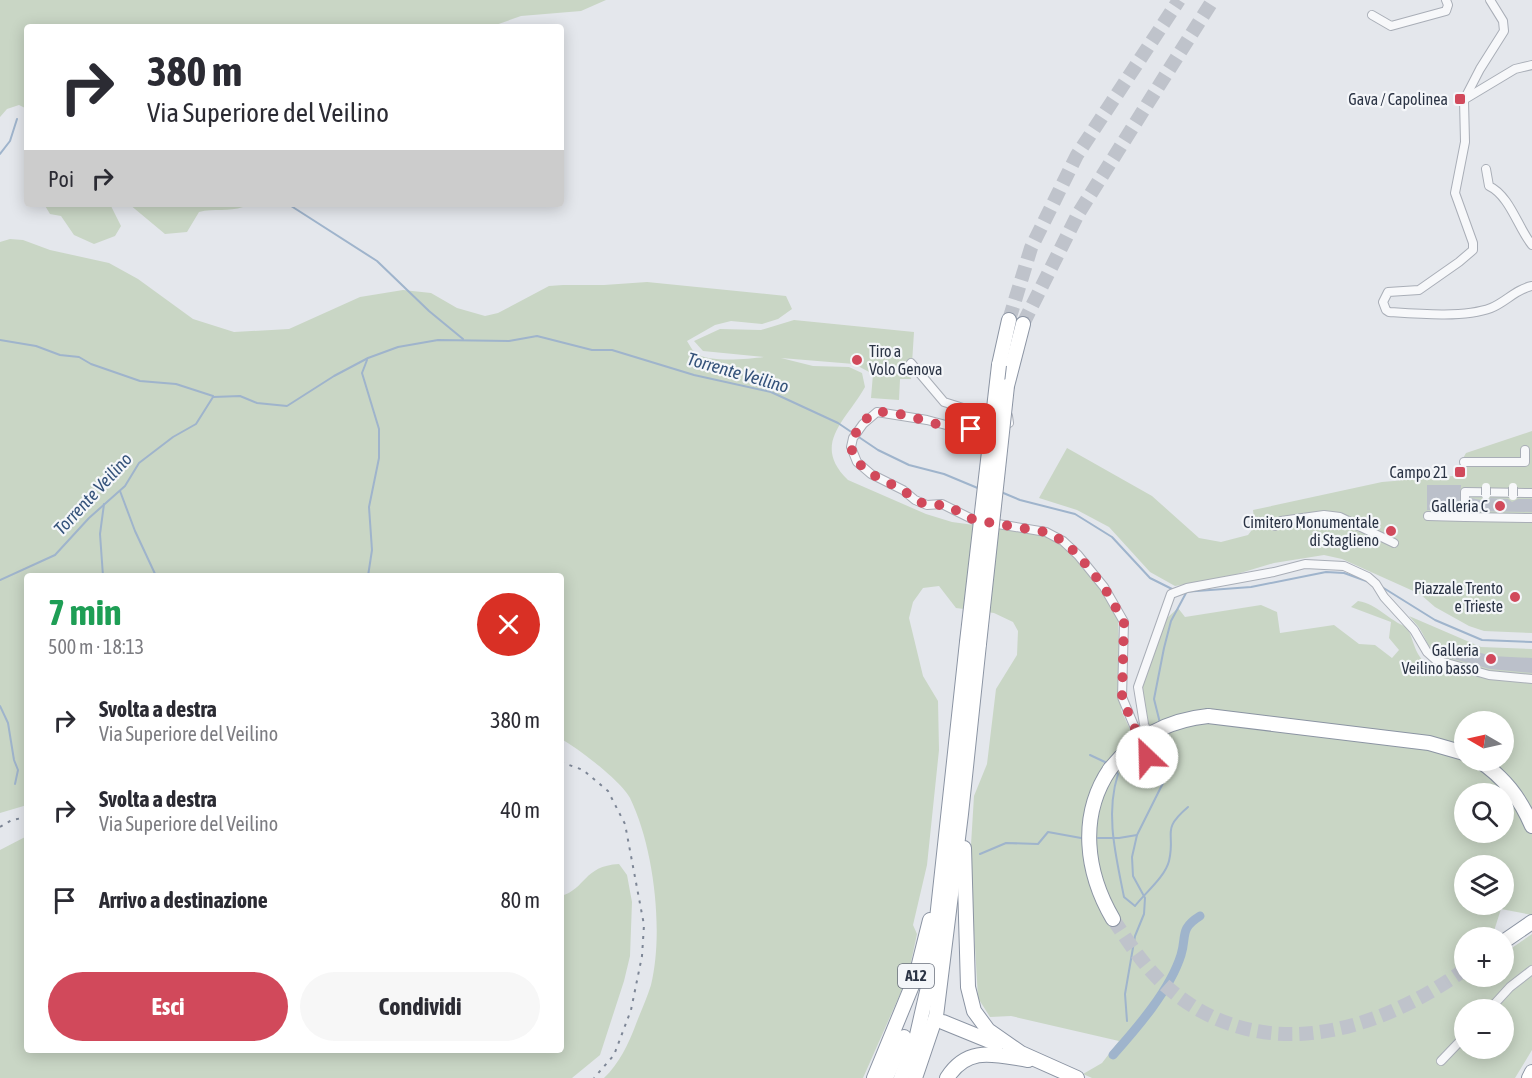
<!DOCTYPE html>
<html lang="it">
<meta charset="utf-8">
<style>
body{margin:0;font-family:"Asap Condensed",sans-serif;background:#f7f7f7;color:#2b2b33;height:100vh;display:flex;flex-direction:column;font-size:22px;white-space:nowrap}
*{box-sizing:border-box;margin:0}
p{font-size:20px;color:#7c7c81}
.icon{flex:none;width:33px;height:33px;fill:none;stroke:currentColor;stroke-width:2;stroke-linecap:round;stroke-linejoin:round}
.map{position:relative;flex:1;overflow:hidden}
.drawer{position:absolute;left:24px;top:573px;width:540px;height:480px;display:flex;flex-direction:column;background:#fff;border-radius:6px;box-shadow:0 3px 15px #0003}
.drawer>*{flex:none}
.banner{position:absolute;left:24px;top:24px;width:540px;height:183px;border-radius:6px;box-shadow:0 3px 15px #0003;background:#fff;color:#2b2b33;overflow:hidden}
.needle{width:39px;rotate:279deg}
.tools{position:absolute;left:1454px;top:711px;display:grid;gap:12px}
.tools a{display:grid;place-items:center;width:60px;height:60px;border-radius:50%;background:#fff;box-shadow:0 3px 15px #0003;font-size:30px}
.pin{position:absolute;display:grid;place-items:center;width:51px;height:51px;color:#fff;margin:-26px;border-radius:12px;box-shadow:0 3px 9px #0006}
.me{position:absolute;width:66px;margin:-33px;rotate:336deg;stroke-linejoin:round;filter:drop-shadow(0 0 4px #0008)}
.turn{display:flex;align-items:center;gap:21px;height:126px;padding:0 24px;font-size:27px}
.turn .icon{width:78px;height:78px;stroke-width:2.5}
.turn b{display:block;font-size:42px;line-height:51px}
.then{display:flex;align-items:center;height:57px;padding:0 24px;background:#0003;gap:12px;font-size:22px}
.round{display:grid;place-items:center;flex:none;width:63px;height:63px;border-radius:32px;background:#f7f7f7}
.overview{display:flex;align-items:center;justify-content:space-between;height:102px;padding:0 24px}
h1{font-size:36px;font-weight:700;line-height:45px;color:#1e9e55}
.button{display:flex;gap:12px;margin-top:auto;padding:12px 24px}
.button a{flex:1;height:69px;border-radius:36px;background:#d1495b;color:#fff;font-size:24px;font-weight:700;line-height:69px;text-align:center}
.button a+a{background:#f7f7f7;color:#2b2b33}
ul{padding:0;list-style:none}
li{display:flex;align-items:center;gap:18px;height:90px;padding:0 24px}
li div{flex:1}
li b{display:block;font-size:22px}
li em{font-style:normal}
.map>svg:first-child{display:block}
</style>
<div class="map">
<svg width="1532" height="1078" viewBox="0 0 1532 1078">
<rect width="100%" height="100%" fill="#e4e7ec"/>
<!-- green -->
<g fill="#c9d6c5" fill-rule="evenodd">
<polygon points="0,0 606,0 581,11 521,16 490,27 27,27 27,109 19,105 7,109 0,117"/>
<polygon points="44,204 110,204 121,226 115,236 94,244 74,235 61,216 50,214"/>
<path d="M129 204H243V207C229 212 214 208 199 212L187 232 165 234Z"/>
<path d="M10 239 23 240 50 250 109 263 138 279 193 319 234 332 289 329 360 297 403 290 431 293 457 308 485 316 498 313 549 286 563 285H604L647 282 786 296 792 309 778 319 762 324 731 321 715 325 687 341C689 344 692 350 695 353 710 363 747 359 764 357L703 351 694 341 720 329 761 330 794 320 914 332 911 379H900L899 400 871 398 873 374 854 364 781 358 813 366 849 367 862 373 865 387C846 421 811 444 848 480L926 514 952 522 1041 534 1058 543 1077 560 1103 593 1118 619 1121 710 1147 766 1157 761 1159 753 1148 723 1141 690 1166 619 1178 608 1185 617 1261 605 1277 612 1280 633 1334 625 1359 644 1375 645 1392 658 1399 650 1389 638 1391 622 1351 607 1358 601C1378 604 1389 621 1407 627 1412 636 1414 649 1420 657 1432 674 1510 681 1532 683V915L1501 909 1492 937 1464 938V976H1503V954L1532 934V1050L1515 1078H1092L1083 1074 1102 1063 1119 1041 1011 1016 990 1017 978 998 970 861 974 796 987 764 996 689 1017 655 1018 631 1013 622 994 613 956 608 939 586 923 588 913 602 909 618 923 676 938 701 939 750 927 865 913 925 917 934 908 976 863 1078H604C619 1064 629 1043 636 1024 641 1011 647 998 651 985 664 932 654 847 630 798 622 782 577 747 561 739V576H27V805L0 813V242ZM1464 722H1503V760H1464ZM1464 794H1503V832H1464ZM1464 866H1503V904H1464ZM1464 1010H1503V1048H1464Z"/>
<polygon points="1532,431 1532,633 1484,631 1469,626 1435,607 1420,594 1342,559 1324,555 1274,563 1227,577 1175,586 1150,572 1109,527 1077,510 1039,498 1067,448 1152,496 1199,538 1221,542 1248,535 1255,526 1253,510 1382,482 1453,476 1466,453"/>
<path d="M1409 616 1481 647 1532 649V675C1507 674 1456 670 1436 654 1428 648 1426 639 1421 631 1418 625 1413 621 1409 616Z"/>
<path d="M27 836V1050H561V896C586 889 583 866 619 864L627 875 632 902 630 956 624 981 600 1055 572 1078H0V850Z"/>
</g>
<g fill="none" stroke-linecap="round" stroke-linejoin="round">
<!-- stream -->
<g stroke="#9fb4cc" stroke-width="2">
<polyline points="0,154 10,141 17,119"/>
<polyline points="288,204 377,261 429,311 463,339"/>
<polyline points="0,340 36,346 60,355 79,357 91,364 140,381 176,384 213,396"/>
<polyline points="367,360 362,373 379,429 379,458 369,507 372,550 368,576"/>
<polyline points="120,491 135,531 156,576"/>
<polyline points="1001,492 1020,500 1075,514 1112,537 1150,578 1174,590"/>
<polyline points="103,576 100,534 104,504"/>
<polyline points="0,580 55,555 89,518 125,486 139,463 173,437 196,424 213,397 240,396 257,403 287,406 334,376 368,358 398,347 438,340 509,341 537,336 592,350 612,350 694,375 771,392 838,423 878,450 909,465 944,474 980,489"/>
<polyline points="1382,587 1435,620 1482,640 1532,642"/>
<polyline points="1183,592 1251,587 1326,572 1344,573 1369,582"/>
<polyline points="0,706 8,723 14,760 18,770 15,784"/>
<polyline points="1160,723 1154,699 1164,648 1171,621 1186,593"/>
<polyline points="1090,755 1107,763"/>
<path d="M1115 771 1118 774C1105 815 1116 856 1124 897L1135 906C1145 893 1165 877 1169 861 1176 832 1160 831 1188 807"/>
<polyline points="1098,838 1119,838 1137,835"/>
<polyline points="980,854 1006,843 1038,844 1048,832 1081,838"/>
<polyline points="1127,1021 1125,994 1135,936 1144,914 1145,898 1133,876 1132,857 1137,835 1163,783 1164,735"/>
</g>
<!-- canal -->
<path stroke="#9fb4cc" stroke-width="9" d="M1113 1055C1137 1028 1170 990 1181 955 1187 936 1179 929 1200 916"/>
</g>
<!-- building -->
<g fill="#bbc0ca">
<polygon points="1427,485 1461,485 1459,511 1427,510"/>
<polygon points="1471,498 1485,501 1491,498 1508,499 1512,502 1518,499 1532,499 1532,512 1471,511"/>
<polygon points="1455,645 1491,656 1532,658 1532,673 1490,669 1450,658"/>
</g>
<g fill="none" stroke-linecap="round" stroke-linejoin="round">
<!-- highway-tunnel -->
<g stroke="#bfc3cb" stroke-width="14" stroke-dasharray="14 7" stroke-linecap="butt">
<polyline points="1009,320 1031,248 1077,155 1179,0"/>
<polyline points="1023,324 1078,214 1213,0"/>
<path d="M1113 919C1129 943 1145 968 1167 987 1259 1067 1374 1034 1464 970"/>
</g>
<!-- street casing -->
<g stroke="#a9aeb7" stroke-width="10">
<g id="street">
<path d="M1490 0 1503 21 1504 31 1480 69 1464 100 1465 142 1455 193 1473 243V250L1459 262 1419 290 1388 292 1383 302 1386 310 1389 312C1418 314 1465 318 1491 308 1506 302 1516 289 1532 286"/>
<polyline points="1372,15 1391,26 1446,11 1448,5 1446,0"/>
<polyline points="1465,99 1515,69 1532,65"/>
<path d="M1486 169 1489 186C1510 196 1518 228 1532 245"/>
<polyline points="911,363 944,402 982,414 1008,416 1009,423 961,429 927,420 877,412 863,424 853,438 851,447 857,462 871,474 903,490 915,500 927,505 942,504 974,520 1046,532 1063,541 1078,555 1104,587 1124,622 1122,697 1147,757 1152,757 1154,752 1144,724 1138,687 1171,594 1187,588 1274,572 1305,564 1344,566 1368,577 1376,584 1384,597 1414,630 1427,652 1436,660 1489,675 1532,679"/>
<polyline points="1464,462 1525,462 1525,450"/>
<polyline points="1532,493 1465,492 1465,517 1532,518"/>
<polyline points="1428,516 1465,517"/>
<polyline points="1275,526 1281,521 1324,515 1340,517 1394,543"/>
<polyline points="1489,1010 1510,987 1532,970"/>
<polyline points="1441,1061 1464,1037"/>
</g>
</g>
<!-- highway casing -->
<g stroke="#8b94a3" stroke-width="16">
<g id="highway">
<polyline points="999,365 1009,320"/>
<polyline points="1007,386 1023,324"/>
<polyline points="1208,716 1429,743 1464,753"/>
<path d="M1478 760C1504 777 1520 798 1532 826"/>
<path d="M1110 769C1078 816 1086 873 1113 919"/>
<polyline points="964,848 968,987 974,1011 988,1030 1021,1053 1077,1078"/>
<polyline points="1503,942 1532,922"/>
<polyline points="943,1022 997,1044"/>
<polyline points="874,1078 916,976 930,920"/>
<polyline points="886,1078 904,1037"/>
<polyline points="901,1078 917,1035 931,974 967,642"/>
<polyline points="915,1078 936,1016 961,814 979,644"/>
<path d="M947 1078C968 1045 995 1055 1028 1060"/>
<polyline points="1529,1078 1532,1072"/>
</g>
</g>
<!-- street -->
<use href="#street" stroke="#f7f8fa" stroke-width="8"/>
<!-- highway -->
<use href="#highway" stroke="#fff" stroke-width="14"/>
<!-- rail -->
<g stroke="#7d8696" stroke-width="2" stroke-dasharray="3 6" stroke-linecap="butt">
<polyline points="561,762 583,770 608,791 625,824 644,925 642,956 631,1010 614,1055 594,1078"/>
<polyline points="0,827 12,820 27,817"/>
</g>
<!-- street-bridge casing -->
<g stroke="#a9aeb7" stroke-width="10" stroke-linecap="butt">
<g id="street-bridge">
<polyline points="1486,495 1486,487"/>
<polyline points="1513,496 1513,487"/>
</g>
</g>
<!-- highway-bridge casing -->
<g stroke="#8b94a3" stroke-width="16" stroke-linecap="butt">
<g id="highway-bridge">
<polyline points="967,642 999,365"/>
<polyline points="979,644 1007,386"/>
<path d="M1110 769C1135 738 1168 720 1208 716"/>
</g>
</g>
<!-- street-bridge -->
<use href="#street-bridge" stroke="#f7f8fa" stroke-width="8"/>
<!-- highway-bridge -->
<use href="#highway-bridge" stroke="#fff" stroke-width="14"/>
</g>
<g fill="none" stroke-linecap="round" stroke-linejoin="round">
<!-- route -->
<path stroke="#d1495b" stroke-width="10" stroke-dasharray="0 18" d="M971 429C940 430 909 411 877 412 863 418 851 435 852 451L857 462 871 474 903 490 915 500 927 505H946L974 520 1046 532 1063 541 1078 555 1104 587 1124 622 1122 698 1147 757"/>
</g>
<!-- markers -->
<g fill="#d1495b" stroke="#f4f6f9" stroke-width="2">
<rect x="1454" y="93" width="12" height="12" rx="3"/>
<circle cx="857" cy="360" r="6"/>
<rect x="1454" y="466" width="12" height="12" rx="3"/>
<circle cx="1500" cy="506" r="6"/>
<circle cx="1391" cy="531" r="6"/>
<circle cx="1515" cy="597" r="6"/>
<circle cx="1491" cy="659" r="6"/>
</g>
<g text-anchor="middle" stroke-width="4.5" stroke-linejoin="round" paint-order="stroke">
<!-- shield labels -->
<rect fill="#f4f6f9" stroke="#676e7b" stroke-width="1.5" x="898" y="964" width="36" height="24" rx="4.5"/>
<g font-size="15" font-weight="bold" fill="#2b3445">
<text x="916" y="981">A12</text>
</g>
<!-- poi labels -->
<g font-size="16" fill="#2b3445" stroke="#f4f6f9" text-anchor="end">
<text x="1448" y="105">Gava / Capolinea</text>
<text x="869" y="357" text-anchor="start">Tiro a<tspan x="869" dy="18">Volo Genova</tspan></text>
<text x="1448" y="478">Campo 21</text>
<text x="1488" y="512">Galleria C</text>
<text x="1379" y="528">Cimitero Monumentale<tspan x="1379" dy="18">di Staglieno</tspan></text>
<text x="1503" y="594">Piazzale Trento<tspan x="1503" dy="18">e Trieste</tspan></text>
<text x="1479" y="656">Galleria<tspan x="1479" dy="18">Veilino basso</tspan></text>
</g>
<!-- water labels -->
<g font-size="18" font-style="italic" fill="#34527a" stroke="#f4f6f9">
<text transform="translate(738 373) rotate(16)" y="6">Torrente Veilino</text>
<text transform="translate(93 494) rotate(-47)" y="6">Torrente Veilino</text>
</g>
</g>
</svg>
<div class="tools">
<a><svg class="needle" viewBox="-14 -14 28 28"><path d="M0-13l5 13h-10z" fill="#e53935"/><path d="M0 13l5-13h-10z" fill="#7c7c81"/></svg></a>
<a><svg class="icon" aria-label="search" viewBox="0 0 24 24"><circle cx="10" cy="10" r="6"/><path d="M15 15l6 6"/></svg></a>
<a><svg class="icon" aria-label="layers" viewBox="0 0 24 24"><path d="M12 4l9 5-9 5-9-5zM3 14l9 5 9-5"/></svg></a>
<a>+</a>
<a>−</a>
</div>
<div class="pin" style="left:971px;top:429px;background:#d93025"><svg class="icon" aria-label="arrive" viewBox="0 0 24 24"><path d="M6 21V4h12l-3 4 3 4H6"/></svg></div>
<svg class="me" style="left:1147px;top:757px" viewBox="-20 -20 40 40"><circle r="19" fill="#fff"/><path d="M0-13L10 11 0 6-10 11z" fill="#d1495b"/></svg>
<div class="banner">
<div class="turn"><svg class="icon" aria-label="right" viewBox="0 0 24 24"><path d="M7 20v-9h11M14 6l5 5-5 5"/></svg><div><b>380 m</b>Via Superiore del Veilino</div></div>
<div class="then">Poi<svg class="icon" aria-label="right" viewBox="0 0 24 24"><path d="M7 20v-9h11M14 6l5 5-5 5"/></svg></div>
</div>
<section class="drawer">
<div class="overview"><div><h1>7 min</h1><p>500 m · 18:13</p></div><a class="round" style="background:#d93025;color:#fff"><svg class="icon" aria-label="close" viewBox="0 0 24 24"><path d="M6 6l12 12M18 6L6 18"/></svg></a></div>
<ul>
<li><svg class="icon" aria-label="right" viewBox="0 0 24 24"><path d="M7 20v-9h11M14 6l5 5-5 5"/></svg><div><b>Svolta a destra</b><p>Via Superiore del Veilino</p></div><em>380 m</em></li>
<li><svg class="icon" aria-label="right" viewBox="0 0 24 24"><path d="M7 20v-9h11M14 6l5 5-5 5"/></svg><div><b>Svolta a destra</b><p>Via Superiore del Veilino</p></div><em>40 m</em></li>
<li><svg class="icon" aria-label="arrive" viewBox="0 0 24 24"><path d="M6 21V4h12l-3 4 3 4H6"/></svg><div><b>Arrivo a destinazione</b></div><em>80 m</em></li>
</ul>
<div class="button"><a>Esci</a><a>Condividi</a></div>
</section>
</div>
